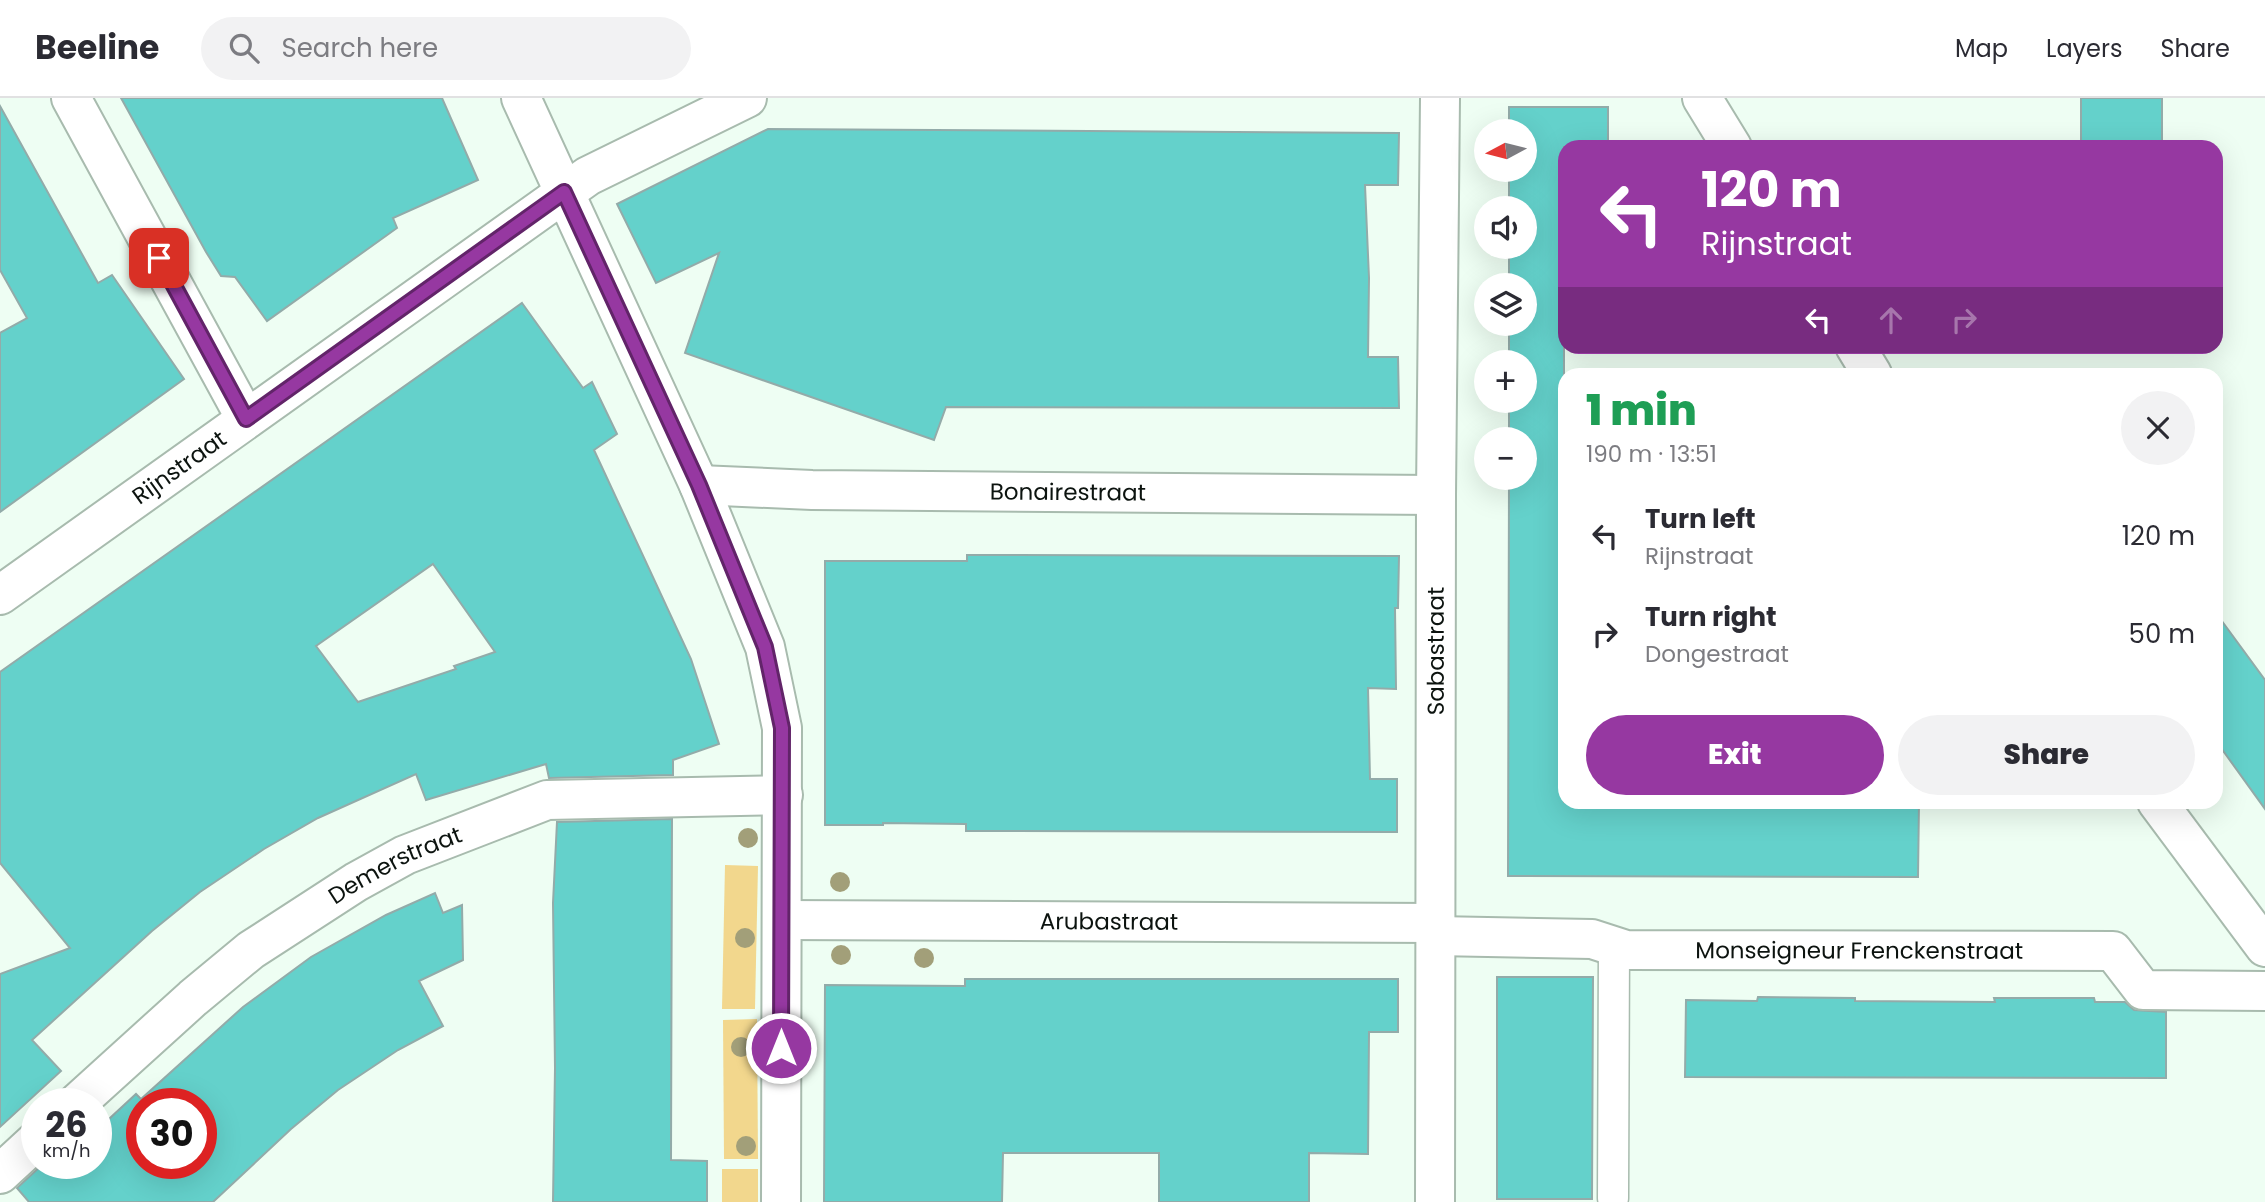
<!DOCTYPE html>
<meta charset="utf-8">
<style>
body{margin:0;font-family:Poppins,sans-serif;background:#f2f2f3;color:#2b2b33;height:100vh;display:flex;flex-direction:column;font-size:26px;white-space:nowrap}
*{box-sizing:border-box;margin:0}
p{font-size:23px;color:#7c7c81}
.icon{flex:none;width:38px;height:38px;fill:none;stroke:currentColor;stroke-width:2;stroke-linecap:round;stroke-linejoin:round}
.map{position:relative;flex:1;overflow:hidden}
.panel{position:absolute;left:1558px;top:270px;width:665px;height:441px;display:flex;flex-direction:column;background:#fff;border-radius:21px;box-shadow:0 7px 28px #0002}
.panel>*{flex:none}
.top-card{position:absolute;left:1558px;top:42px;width:665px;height:214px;border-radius:21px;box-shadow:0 7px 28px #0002;background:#9638a1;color:#fff;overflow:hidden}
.needle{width:46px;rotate:263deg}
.controls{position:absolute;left:1474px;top:21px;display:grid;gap:14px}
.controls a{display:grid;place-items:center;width:63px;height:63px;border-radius:50%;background:#fff;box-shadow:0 7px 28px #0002;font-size:35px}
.speed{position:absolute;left:21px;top:990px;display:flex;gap:14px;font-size:35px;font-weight:700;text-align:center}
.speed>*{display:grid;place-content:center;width:91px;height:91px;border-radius:50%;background:#fff;box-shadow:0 7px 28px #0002;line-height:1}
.speed small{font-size:18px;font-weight:400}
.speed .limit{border:10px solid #d22;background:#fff;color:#111}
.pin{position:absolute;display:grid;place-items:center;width:60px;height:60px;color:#fff;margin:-30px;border-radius:14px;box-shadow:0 4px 10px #0006}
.me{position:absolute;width:77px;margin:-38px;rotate:0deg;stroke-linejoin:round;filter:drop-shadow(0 0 5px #0008)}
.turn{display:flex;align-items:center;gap:24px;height:147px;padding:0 28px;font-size:32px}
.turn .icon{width:91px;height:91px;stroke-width:2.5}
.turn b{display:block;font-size:49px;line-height:60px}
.lanes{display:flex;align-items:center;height:66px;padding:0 28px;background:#0003;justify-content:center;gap:35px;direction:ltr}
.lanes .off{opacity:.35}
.round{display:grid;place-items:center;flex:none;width:74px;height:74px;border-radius:37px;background:#f2f2f3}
.summary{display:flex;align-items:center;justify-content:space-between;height:119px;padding:0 28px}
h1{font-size:42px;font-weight:800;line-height:52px;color:#1e9e55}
.primary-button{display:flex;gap:14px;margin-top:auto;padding:14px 28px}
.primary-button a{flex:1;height:80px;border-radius:42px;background:#9638a1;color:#fff;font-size:28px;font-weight:800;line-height:80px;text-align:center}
.primary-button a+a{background:#f2f2f3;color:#2b2b33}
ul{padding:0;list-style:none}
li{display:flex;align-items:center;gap:21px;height:98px;padding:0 28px}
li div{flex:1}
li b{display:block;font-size:26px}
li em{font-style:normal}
header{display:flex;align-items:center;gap:42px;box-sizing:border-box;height:98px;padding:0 35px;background:#fff;border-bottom:2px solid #e1e1e2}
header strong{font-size:33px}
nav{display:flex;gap:38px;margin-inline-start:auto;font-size:24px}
.search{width:490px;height:63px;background:#f2f2f3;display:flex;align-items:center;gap:18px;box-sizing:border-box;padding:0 24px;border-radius:38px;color:#7c7c81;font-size:26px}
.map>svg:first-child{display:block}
</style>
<header>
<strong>Beeline</strong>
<div class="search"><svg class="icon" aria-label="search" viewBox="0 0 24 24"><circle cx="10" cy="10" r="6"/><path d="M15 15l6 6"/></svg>Search here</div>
<nav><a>Map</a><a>Layers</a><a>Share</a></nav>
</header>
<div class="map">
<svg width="2265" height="1104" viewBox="0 0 2265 1104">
<rect width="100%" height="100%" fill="#eefef3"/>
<!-- green -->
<g fill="#f2d78d">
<polygon points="725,767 758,768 755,911 722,911"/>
<polygon points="757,921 758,1061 724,1061 723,922"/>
<rect x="722" y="1071" width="36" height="33"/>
</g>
<!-- building -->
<g fill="#64d1cb" stroke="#93aba9" stroke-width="2" fill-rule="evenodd">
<polygon points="121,0 442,0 478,82 393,120 397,130 267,223 235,179 221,178 206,154"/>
<rect x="2081" y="0" width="81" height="49"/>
<polygon points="0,8 98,185 112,177 184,281 0,414 0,235 27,220 0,172"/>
<polygon points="1509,9 1608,9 1608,49 1564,49 1564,704 1919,704 1918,779 1508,778 1509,380 1524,380 1524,341 1509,341 1509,303 1524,303 1524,264 1509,264 1509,226 1524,226 1524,187 1509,187 1509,149 1524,149 1524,110 1509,110 1509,72 1524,72 1524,33 1509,33"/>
<polygon points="768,31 1399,35 1398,87 1365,87 1369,180 1368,259 1398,259 1399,310 946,309 934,342 685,255 719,155 656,185 617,106"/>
<path d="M522 205 583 290 592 284 617 336 594 352 691 561 719 646 673 662V677L549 680 546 666 426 702 416 676 318 720 264 751 200 794 152 833 32 942 61 973 0 1029V876L70 850 0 765V574ZM433 466 495 554 454 568 456 571 358 604 316 548Z"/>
<polygon points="967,457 1399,458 1398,510 1395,510 1396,591 1368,590 1370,681 1397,681 1397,734 966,733 966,726 883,725 883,727 825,727 825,463 967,463"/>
<polygon points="2216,515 2265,582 2265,711 2216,643"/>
<polygon points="672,721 671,1062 707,1063 707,1104 553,1104 555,970 553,805 557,724"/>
<path d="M435 795 443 815 462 807 463 862 419 883 443 928 398 952 338 992 291 1031 213 1104H29L17 1090 43 1066H96V1033L136 996 141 1001 243 909 311 859 386 817ZM142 1006H201V1066H142Z"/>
<polygon points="1497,879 1593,879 1592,1101 1497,1101"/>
<polygon points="965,881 1398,881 1398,934 1369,934 1368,1056 1309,1055 1309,1104 1159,1104 1159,1055 1003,1055 1002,1104 824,1104 825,887 965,888"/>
<polygon points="1758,899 1855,900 1855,903 1995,904 1994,900 2094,900 2095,904 2125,904 2134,912 2166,914 2166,980 1685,979 1686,902 1757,903"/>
</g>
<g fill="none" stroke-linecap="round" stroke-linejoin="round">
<!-- lane casing -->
<g stroke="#a8bbae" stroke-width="33">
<polyline id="lane" points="1613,1100 1614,848"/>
</g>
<!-- street casing -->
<g stroke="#a8bbae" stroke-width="42">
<g id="street">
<polyline points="71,0 246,321"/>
<polyline points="521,0 699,387 765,549 782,630 781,1104"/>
<path id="s1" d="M699 387 812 392 1436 397"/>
<path id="s2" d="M0 497 588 78 747 0"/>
<path id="s3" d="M782 822 1436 825"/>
<path id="s4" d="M1436 838 1592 841 1626 852 2113 853 2143 892 2265 893"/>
<path id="s5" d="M76 1006 193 900 251 852 356 784 405 757 547 702 783 697"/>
<polyline points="0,1076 37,1042"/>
<path id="s6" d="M1435 1104 1436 397 1440 0"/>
</g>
</g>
<!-- secondary casing -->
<g stroke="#a8bbae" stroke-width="42">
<g id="secondary">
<polyline points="1702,0 1732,49"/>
<polyline points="1855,248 1872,276"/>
<polyline points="2157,704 2265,849"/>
</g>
</g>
<!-- lane -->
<use href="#lane" stroke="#fff" stroke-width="30"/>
<!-- street -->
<use href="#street" stroke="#fff" stroke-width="38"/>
<!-- secondary -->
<use href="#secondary" stroke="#fff" stroke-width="38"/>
</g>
<!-- trees -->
<g fill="#a29f79">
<circle cx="748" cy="740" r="10"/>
<circle cx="840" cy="784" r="10"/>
<circle cx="745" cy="840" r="10"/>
<circle cx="841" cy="857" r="10"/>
<circle cx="924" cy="860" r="10"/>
<circle cx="741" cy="949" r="10"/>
<circle cx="746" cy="1048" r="10"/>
</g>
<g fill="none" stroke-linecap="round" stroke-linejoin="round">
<!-- route casing -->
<g stroke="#622469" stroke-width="18">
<polyline id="route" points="159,160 246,321 564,94 699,387 765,549 782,630 781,950"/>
</g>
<!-- route -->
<use href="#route" stroke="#9638a1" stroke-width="12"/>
</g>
<g text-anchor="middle" stroke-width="5" stroke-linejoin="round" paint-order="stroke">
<!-- street labels -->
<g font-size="23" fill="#0c130f" stroke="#fff">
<text dy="8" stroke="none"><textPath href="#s2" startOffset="220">Rijnstraat</textPath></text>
<text dy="8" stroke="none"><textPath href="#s1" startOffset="369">Bonairestraat</textPath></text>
<text dy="8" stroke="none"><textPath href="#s6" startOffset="551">Sabastraat</textPath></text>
<text dy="8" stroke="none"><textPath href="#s5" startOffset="401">Demerstraat</textPath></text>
<text dy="8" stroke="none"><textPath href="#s3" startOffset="327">Arubastraat</textPath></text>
<text dy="8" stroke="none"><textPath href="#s4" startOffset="425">Monseigneur Frenckenstraat</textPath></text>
</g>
</g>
</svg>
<div class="controls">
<a><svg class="needle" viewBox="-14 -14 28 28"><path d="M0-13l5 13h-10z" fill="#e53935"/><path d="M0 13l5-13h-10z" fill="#7c7c81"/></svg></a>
<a><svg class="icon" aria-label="sound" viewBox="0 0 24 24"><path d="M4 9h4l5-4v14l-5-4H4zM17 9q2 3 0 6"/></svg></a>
<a><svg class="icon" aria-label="layers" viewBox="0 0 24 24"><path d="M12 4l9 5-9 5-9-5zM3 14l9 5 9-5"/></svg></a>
<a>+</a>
<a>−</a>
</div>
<div class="speed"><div>26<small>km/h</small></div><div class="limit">30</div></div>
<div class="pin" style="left:159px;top:160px;background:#d93025"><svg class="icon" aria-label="arrive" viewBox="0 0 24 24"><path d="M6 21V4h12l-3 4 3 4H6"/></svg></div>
<svg class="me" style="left:781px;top:950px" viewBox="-20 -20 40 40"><circle r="17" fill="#9638a1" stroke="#fff" stroke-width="3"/><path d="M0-11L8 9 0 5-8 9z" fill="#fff"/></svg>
<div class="top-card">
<div class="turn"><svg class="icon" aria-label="left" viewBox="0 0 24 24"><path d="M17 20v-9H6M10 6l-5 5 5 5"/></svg><div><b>120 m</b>Rijnstraat</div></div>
<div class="lanes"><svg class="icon" aria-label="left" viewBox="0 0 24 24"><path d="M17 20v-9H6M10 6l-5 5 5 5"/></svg><svg class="icon off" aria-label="ahead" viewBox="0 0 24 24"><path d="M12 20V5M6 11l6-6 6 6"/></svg><svg class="icon off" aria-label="right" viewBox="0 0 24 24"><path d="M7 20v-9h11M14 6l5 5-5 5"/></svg></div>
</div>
<section class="panel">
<div class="summary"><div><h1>1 min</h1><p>190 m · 13:51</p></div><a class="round"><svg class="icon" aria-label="close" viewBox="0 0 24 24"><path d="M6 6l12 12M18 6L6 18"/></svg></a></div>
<ul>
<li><svg class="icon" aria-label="left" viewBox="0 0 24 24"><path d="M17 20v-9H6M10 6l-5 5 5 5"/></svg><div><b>Turn left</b><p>Rijnstraat</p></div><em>120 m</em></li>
<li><svg class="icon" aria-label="right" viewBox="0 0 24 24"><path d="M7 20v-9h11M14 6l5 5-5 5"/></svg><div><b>Turn right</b><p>Dongestraat</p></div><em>50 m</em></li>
</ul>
<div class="primary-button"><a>Exit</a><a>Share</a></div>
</section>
</div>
